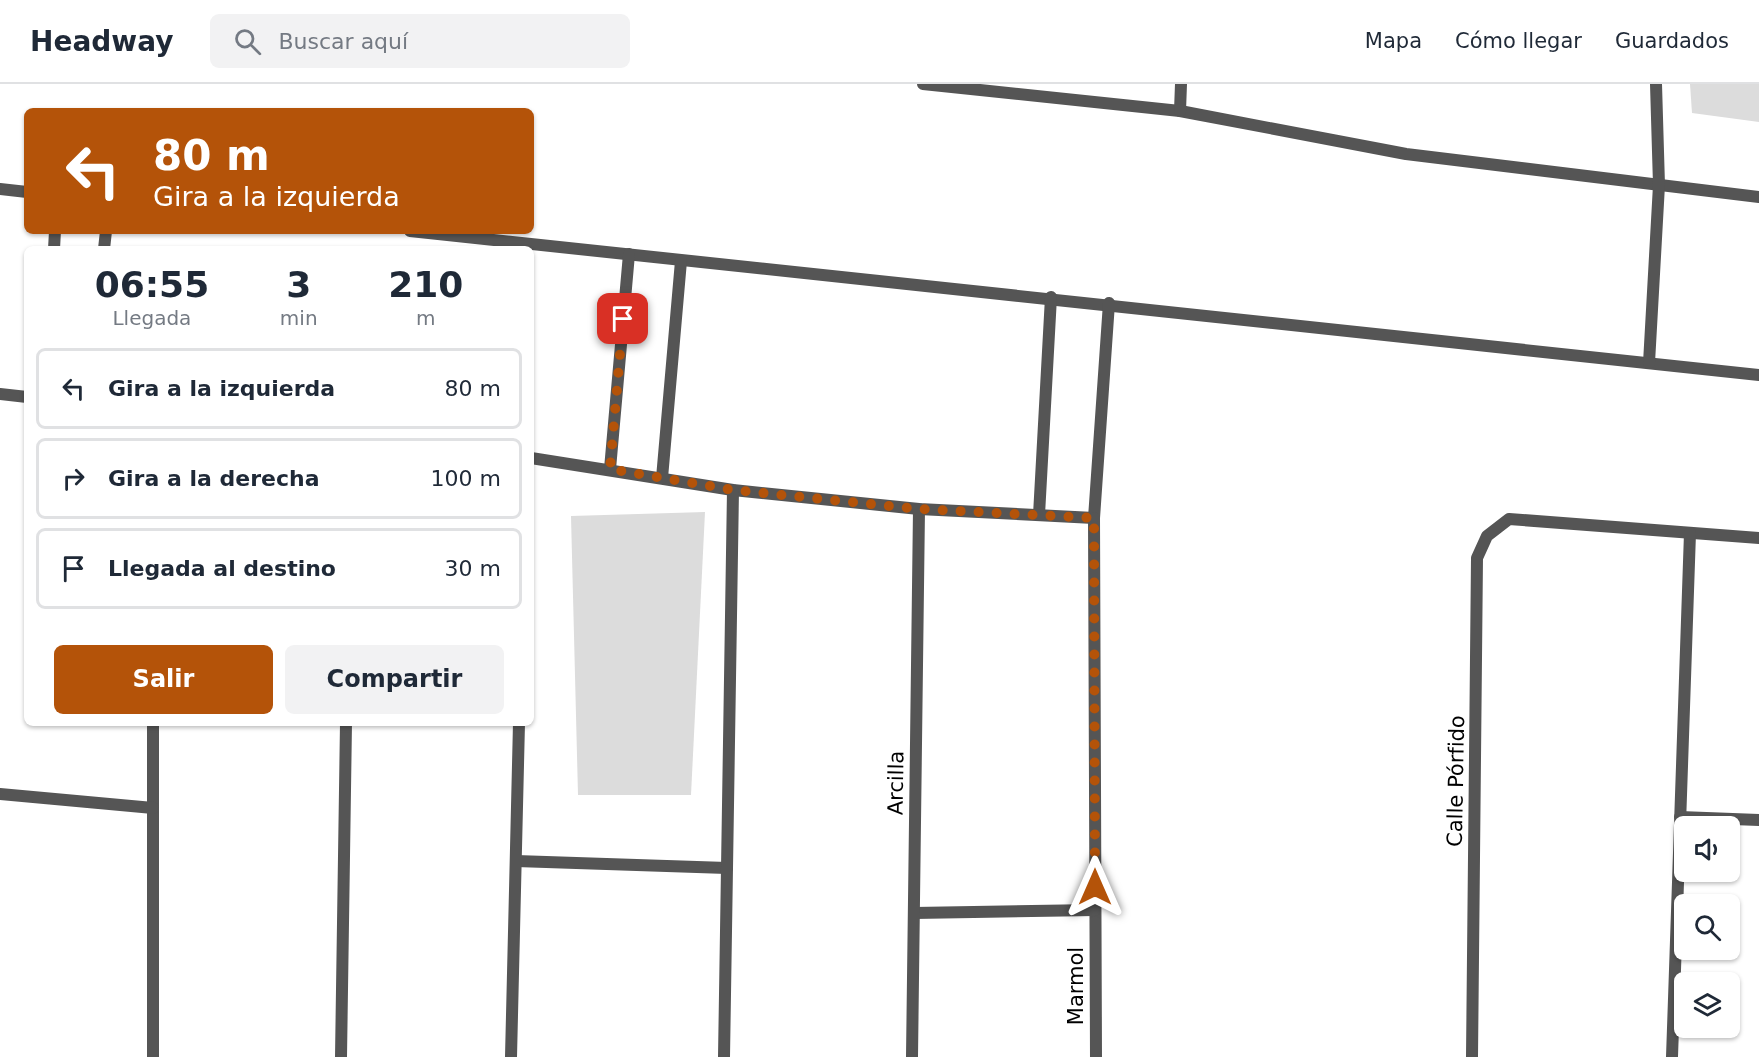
<!DOCTYPE html>
<html lang="es">
<meta charset="utf-8">
<style>
body{margin:0;font-family:"DejaVu Sans",sans-serif;background:#f2f2f3;color:#1f2937;height:100vh;display:flex;flex-direction:column;font-size:22px;white-space:nowrap}
*{box-sizing:border-box;margin:0}
p{font-size:20px;color:#747a83}
.icon{flex:none;width:33px;height:33px;fill:none;stroke:currentColor;stroke-width:2;stroke-linecap:round;stroke-linejoin:round}
.map{position:relative;flex:1;overflow:hidden}
.side{position:absolute;left:24px;top:162px;width:510px;height:480px;display:flex;flex-direction:column;background:#fff;border-radius:9px;box-shadow:0 2px 4px #0004}
.side>*{flex:none}
.top-card{position:absolute;left:24px;top:24px;width:510px;height:126px;border-radius:9px;box-shadow:0 2px 4px #0004;background:#b45309;color:#fff;overflow:hidden}
.tools{position:absolute;left:1674px;top:732px;display:grid;gap:12px}
.tools a{display:grid;place-items:center;width:66px;height:66px;border-radius:9px;background:#fff;box-shadow:0 2px 4px #0004;font-size:30px}
.pin{position:absolute;display:grid;place-items:center;width:51px;height:51px;color:#fff;margin:-26px;border-radius:12px;box-shadow:0 3px 9px #0006}
.me{position:absolute;width:66px;margin:-33px;rotate:0deg;stroke-linejoin:round;filter:drop-shadow(0 0 4px #0008)}
.turn{display:flex;align-items:center;gap:21px;height:126px;padding:0 30px;font-size:27px}
.turn .icon{width:78px;height:78px;stroke-width:2.5}
.turn b{display:block;font-size:42px;line-height:51px}
.eta{display:flex;justify-content:space-evenly;align-items:center;height:102px;text-align:center}
.eta b{font-size:36px;font-weight:800;line-height:42px}
.action{display:flex;gap:12px;margin-top:auto;padding:12px 30px}
.action a{flex:1;height:69px;border-radius:9px;background:#b45309;color:#fff;font-size:24px;font-weight:800;line-height:69px;text-align:center}
.action a+a{background:#f2f2f3;color:#1f2937}
ul{padding:0;list-style:none}
li{display:flex;align-items:center;gap:18px;height:81px;margin:0 12px 9px;padding:0 18px;border:3px solid #e0e1e3;border-radius:9px}
li div{flex:1}
li b{display:block;font-size:22px}
li em{font-style:normal}
header{display:flex;align-items:center;gap:36px;box-sizing:border-box;height:84px;padding:0 30px;background:#fff;border-bottom:2px solid #e0e1e3}
header strong{font-size:28px}
nav{display:flex;gap:33px;margin-inline-start:auto;font-size:21px}
.search{width:420px;height:54px;background:#f2f2f3;display:flex;align-items:center;gap:15px;box-sizing:border-box;padding:0 21px;border-radius:9px;color:#747a83;font-size:22px}
.map>svg:first-child{display:block}
</style>
<header>
<strong>Headway</strong>
<div class="search"><svg class="icon" aria-label="search" viewBox="0 0 24 24"><circle cx="10" cy="10" r="6"/><path d="M15 15l6 6"/></svg>Buscar aquí</div>
<nav><a>Mapa</a><a>Cómo llegar</a><a>Guardados</a></nav>
</header>
<div class="map">
<svg width="1759" height="973" viewBox="0 0 1759 973">
<rect width="100%" height="100%" fill="#fff"/>
<!-- green -->
<g fill="#dcdcdc">
<polygon points="1690,0 1759,0 1759,38 1692,29"/>
<polygon points="705,428 691,711 578,711 571,432"/>
</g>
<g fill="none" stroke-linecap="round" stroke-linejoin="round">
<!-- street -->
<g stroke="#555" stroke-width="12">
<polyline points="923,0 1180,27 1406,70 1759,113"/>
<polyline points="1180,27 1181,0"/>
<polyline points="0,105 27,108"/>
<path d="M410 147C860 194 1310 240 1759 291"/>
<polyline points="54,165 55,147"/>
<polyline points="104,165 106,147"/>
<polyline points="1649,279 1659,101 1656,0"/>
<polyline points="0,310 27,313"/>
<polyline points="531,374 733,406 919,425 1094,434 1109,219"/>
<polyline points="610,385 629,170"/>
<polyline points="662,394 681,177"/>
<polyline points="1039,431 1051,213"/>
<polyline points="1094,434 1096,973"/>
<polyline points="153,639 153,973"/>
<polyline points="0,710 153,724"/>
<polyline points="1680,733 1759,736"/>
<polyline points="516,777 727,784"/>
<polyline points="914,829 1095,826"/>
<polyline points="341,973 346,639"/>
<polyline points="511,973 519,639"/>
<polyline points="724,973 733,406"/>
<polyline points="912,973 919,425"/>
<polyline points="1472,973 1477,474 1487,452 1509,435 1759,454"/>
<polyline points="1672,973 1690,449"/>
</g>
</g>
<g fill="none" stroke-linecap="round" stroke-linejoin="round">
<!-- route -->
<polyline stroke="#b45309" stroke-width="10" stroke-dasharray="0 18" points="623,235 610,385 733,406 919,425 1094,434 1095,803"/>
</g>
<g text-anchor="middle" stroke-width="5" stroke-linejoin="round" paint-order="stroke">
<!-- street labels -->
<g font-size="21" fill="#000" stroke="#fff">
<text transform="translate(1456 697) rotate(-89)" y="7">Calle Pórfido</text>
<text transform="translate(896 699) rotate(-89)" y="7">Arcilla</text>
<text transform="translate(1076 902) rotate(-90)" y="7">Marmol</text>
</g>
</g>
</svg>
<div class="tools">
<a><svg class="icon" aria-label="sound" viewBox="0 0 24 24"><path d="M4 9h4l5-4v14l-5-4H4zM17 9q2 3 0 6"/></svg></a>
<a><svg class="icon" aria-label="search" viewBox="0 0 24 24"><circle cx="10" cy="10" r="6"/><path d="M15 15l6 6"/></svg></a>
<a><svg class="icon" aria-label="layers" viewBox="0 0 24 24"><path d="M12 4l9 5-9 5-9-5zM3 14l9 5 9-5"/></svg></a>
</div>
<div class="pin" style="left:623px;top:235px;background:#d93025"><svg class="icon" aria-label="arrive" viewBox="0 0 24 24"><path d="M6 21V4h12l-3 4 3 4H6"/></svg></div>
<svg class="me" style="left:1095px;top:803px" viewBox="-20 -20 40 40"><path d="M0-17L14 15 0 8-14 15z" fill="#b45309" stroke="#fff" stroke-width="4"/></svg>
<div class="top-card">
<div class="turn"><svg class="icon" aria-label="left" viewBox="0 0 24 24"><path d="M17 20v-9H6M10 6l-5 5 5 5"/></svg><div><b>80 m</b>Gira a la izquierda</div></div>
</div>
<section class="side">
<div class="eta">
<div><b>06:55</b><p>Llegada</p></div>
<div><b>3</b><p>min</p></div>
<div><b>210</b><p>m</p></div>
</div>
<ul>
<li><svg class="icon" aria-label="left" viewBox="0 0 24 24"><path d="M17 20v-9H6M10 6l-5 5 5 5"/></svg><div><b>Gira a la izquierda</b></div><em>80 m</em></li>
<li><svg class="icon" aria-label="right" viewBox="0 0 24 24"><path d="M7 20v-9h11M14 6l5 5-5 5"/></svg><div><b>Gira a la derecha</b></div><em>100 m</em></li>
<li><svg class="icon" aria-label="arrive" viewBox="0 0 24 24"><path d="M6 21V4h12l-3 4 3 4H6"/></svg><div><b>Llegada al destino</b></div><em>30 m</em></li>
</ul>
<div class="action"><a>Salir</a><a>Compartir</a></div>
</section>
</div>
